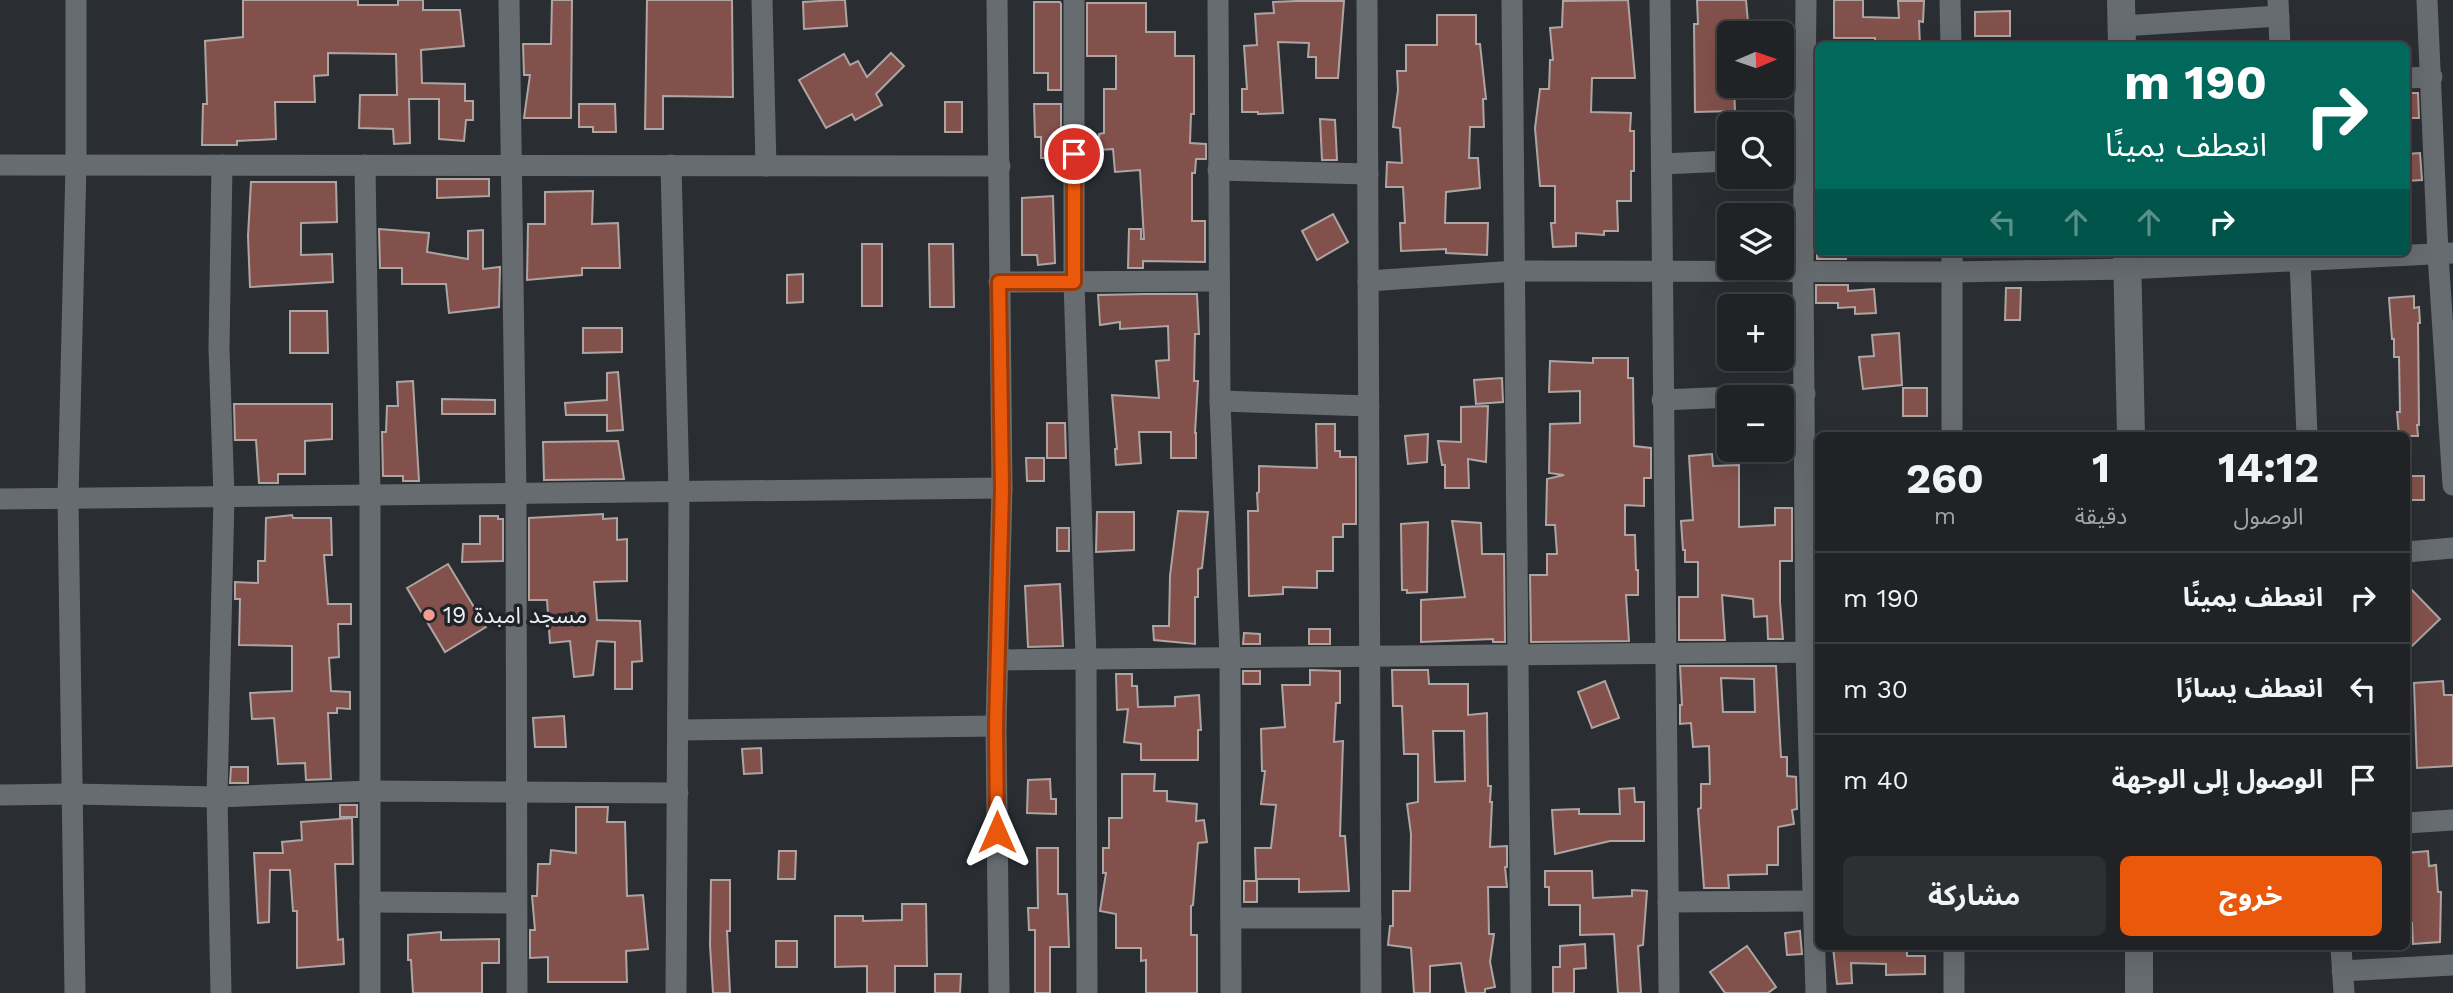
<!DOCTYPE html>
<html lang="ar">
<meta charset="utf-8">
<style>
body{margin:0;font-family:"Work Sans","Noto Sans Arabic",sans-serif;background:#2d2f32;color:#f1f3f6;direction:rtl;height:100vh;display:flex;flex-direction:column;font-size:26px;white-space:nowrap}
*{box-sizing:border-box;margin:0}
p{font-size:23px;color:#a2a4a7}
.icon{flex:none;width:38px;height:38px;fill:none;stroke:currentColor;stroke-width:2;stroke-linecap:round;stroke-linejoin:round}
.map{position:relative;flex:1;overflow:hidden;direction:ltr}
.details{position:absolute;left:1815px;top:432px;width:595px;height:518px;display:flex;flex-direction:column;background:#202226;border-radius:10px;box-shadow:0 7px 28px #0002,0 0 0 2px #3d3f43;direction:rtl}
.details>*{flex:none}
.hud{position:absolute;left:1815px;top:42px;width:595px;height:214px;border-radius:10px;box-shadow:0 7px 28px #0002,0 0 0 2px #3d3f43;direction:rtl;background:#00695c;color:#fff;overflow:hidden}
.needle{width:46px;rotate:88deg}
.fabs{position:absolute;left:1717px;top:21px;display:grid;gap:14px}
.fabs a{display:grid;place-items:center;width:77px;height:77px;border-radius:10px;background:#202226;box-shadow:0 7px 28px #0002,0 0 0 2px #3d3f43;font-size:35px}
.pin{position:absolute;display:grid;place-items:center;width:60px;height:60px;color:#fff;margin:-30px;border:4px solid #fff;border-radius:50%;box-shadow:0 2px 7px #0007}
.me{position:absolute;width:77px;margin:-38px;rotate:0deg;stroke-linejoin:round;filter:drop-shadow(0 0 5px #0008)}
.turn{display:flex;align-items:center;gap:24px;height:147px;padding:0 28px;font-size:32px}
.turn .icon{width:91px;height:91px;stroke-width:2.5}
.turn b{display:block;font-size:49px;line-height:60px}
.lanes{display:flex;align-items:center;height:66px;padding:0 28px;background:#0003;justify-content:center;gap:35px;direction:ltr}
.lanes .off{opacity:.35}
.eta{display:flex;justify-content:space-evenly;align-items:center;height:119px;text-align:center}
.eta b{font-size:42px;font-weight:700;line-height:49px}
.primary-button{display:flex;gap:14px;margin-top:auto;padding:14px 28px}
.primary-button a{flex:1;height:80px;border-radius:10px;background:#ea580c;color:#fff;font-size:28px;font-weight:700;line-height:80px;text-align:center}
.primary-button a+a{background:#2d2f32;color:#f1f3f6}
ul{padding:0;list-style:none}
li{display:flex;align-items:center;gap:21px;height:91px;padding:0 28px;border-top:2px solid #3d3f43}
li div{flex:1}
li b{display:block;font-size:26px}
li em{font-style:normal}
.map>svg:first-child{display:block}
</style>
<div class="map">
<svg width="2453" height="993" viewBox="0 0 2453 993">
<rect width="100%" height="100%" fill="#2a2e33"/>
<!-- building -->
<g fill="#83514b" stroke="#aea5a3" stroke-width="2" fill-rule="evenodd">
<polygon points="243,0 358,0 358,5 398,5 398,0 423,0 423,10 460,10 464,46 421,50 422,83 465,84 465,101 473,101 473,120 466,120 464,141 439,139 439,99 409,99 410,143 394,144 393,129 359,128 360,95 397,95 396,54 328,53 328,75 314,76 315,102 275,102 276,139 237,141 237,145 202,145 203,104 207,104 205,41 243,37"/>
<polygon points="552,0 572,0 571,118 524,118 530,75 524,75 523,44 551,44"/>
<polygon points="647,0 732,0 733,97 663,96 663,129 645,129"/>
<polygon points="836,0 845,0 847,26 804,29 803,2"/>
<polygon points="1628,0 1635,78 1592,78 1591,112 1631,113 1630,131 1634,131 1634,171 1631,171 1631,201 1617,201 1618,231 1604,231 1604,235 1576,233 1576,246 1553,247 1551,223 1555,223 1555,186 1540,186 1535,128 1540,89 1549,89 1550,60 1553,60 1550,28 1562,27 1563,1"/>
<polygon points="1697,0 1746,0 1749,33 1729,33 1729,86 1734,86 1735,111 1695,112 1694,24 1698,24"/>
<polygon points="1834,0 1863,0 1863,17 1899,18 1898,1 1924,1 1923,22 1919,21 1920,46 1875,44 1875,38 1834,38"/>
<polygon points="1296,1 1344,1 1338,78 1316,78 1316,57 1308,57 1309,43 1278,42 1283,113 1258,114 1258,112 1242,112 1242,89 1247,89 1244,46 1257,45 1255,14 1274,13 1273,2"/>
<polygon points="1034,2 1060,2 1061,4 1061,90 1048,90 1048,73 1034,73"/>
<polygon points="1087,3 1146,3 1146,32 1175,32 1175,56 1194,56 1194,114 1191,114 1190,143 1206,144 1206,159 1196,159 1195,173 1192,173 1192,221 1205,221 1205,262 1143,261 1143,268 1128,268 1129,229 1141,229 1141,239 1144,239 1140,170 1115,172 1113,149 1100,150 1099,134 1104,133 1104,89 1116,89 1116,56 1087,56"/>
<polygon points="2010,11 2010,36 1975,36 1975,12"/>
<polygon points="1437,15 1476,15 1476,44 1480,44 1486,99 1483,99 1484,127 1470,127 1469,158 1478,158 1480,188 1446,192 1445,223 1488,223 1487,255 1446,253 1446,249 1401,251 1400,223 1405,223 1403,187 1386,187 1387,162 1402,163 1400,128 1393,127 1398,90 1397,71 1406,71 1406,45 1437,45"/>
<polygon points="891,53 904,66 876,94 882,105 855,120 852,114 826,128 799,80 844,54 850,65 858,61 867,77"/>
<polygon points="2409,93 2418,93 2419,118 2410,118"/>
<rect x="945" y="102" width="17" height="30"/>
<polygon points="579,104 615,104 616,132 593,132 593,127 579,127"/>
<polygon points="1034,104 1061,104 1061,158 1041,158 1041,137 1035,137"/>
<polygon points="1320,119 1335,120 1337,160 1322,160"/>
<polygon points="2420,153 2422,180 2406,181 2406,154"/>
<polygon points="437,179 489,179 489,196 437,198"/>
<polygon points="251,182 336,182 337,222 301,223 301,255 332,254 333,282 250,287 248,236"/>
<polygon points="593,191 592,224 618,223 620,268 582,268 582,275 527,280 528,224 545,224 545,192"/>
<polygon points="1053,196 1055,263 1038,265 1037,255 1022,255 1022,198"/>
<polygon points="1333,214 1348,242 1317,260 1302,231"/>
<polygon points="379,229 429,233 427,252 468,259 468,231 483,230 483,269 500,267 499,307 449,313 446,284 402,284 402,268 380,268"/>
<rect x="862" y="244" width="20" height="62"/>
<polygon points="929,244 953,244 954,307 930,307"/>
<polygon points="1817,252 1845,252 1846,259 1817,259"/>
<polygon points="803,274 803,302 787,303 787,275"/>
<polygon points="1816,285 1848,285 1848,291 1874,289 1876,313 1855,314 1855,307 1838,308 1838,303 1816,303"/>
<polygon points="2006,288 2021,288 2020,320 2005,320"/>
<polygon points="1145,294 1197,294 1199,334 1195,334 1194,381 1198,381 1195,433 1196,433 1196,458 1171,458 1171,432 1139,432 1141,463 1116,465 1115,449 1117,449 1112,395 1159,398 1156,361 1169,360 1168,326 1120,329 1120,322 1100,325 1098,295"/>
<polygon points="2414,296 2414,308 2419,307 2420,323 2418,323 2419,425 2417,425 2418,436 2399,436 2397,412 2400,412 2399,357 2394,357 2394,339 2392,339 2389,298"/>
<polygon points="290,311 327,311 328,353 290,353"/>
<polygon points="583,328 622,328 622,352 583,353"/>
<polygon points="1899,333 1902,385 1863,389 1859,357 1874,356 1872,335"/>
<polygon points="1593,358 1628,358 1628,378 1633,378 1634,446 1651,448 1651,478 1644,478 1644,506 1625,505 1625,535 1635,535 1636,570 1638,570 1638,595 1626,595 1629,641 1531,642 1530,575 1547,575 1547,554 1557,554 1555,525 1546,525 1547,479 1564,475 1549,473 1550,424 1580,423 1580,391 1549,392 1550,361 1593,363"/>
<polygon points="618,372 623,430 607,431 607,415 566,415 565,403 607,400 607,373"/>
<polygon points="1502,378 1503,402 1476,404 1474,380"/>
<polygon points="413,381 419,481 403,481 403,476 383,476 382,432 386,432 387,406 398,406 397,382"/>
<rect x="1903" y="388" width="24" height="28"/>
<polygon points="442,399 495,400 495,414 442,414"/>
<polygon points="234,404 332,404 332,439 305,441 305,474 278,474 278,483 259,483 256,440 235,440"/>
<polygon points="1488,406 1486,462 1468,459 1469,488 1445,488 1445,465 1442,465 1438,441 1461,442 1461,407"/>
<polygon points="1047,423 1065,423 1066,458 1047,458"/>
<polygon points="1316,424 1335,424 1335,451 1340,451 1340,457 1356,457 1356,524 1343,524 1343,537 1333,537 1333,571 1317,571 1317,588 1283,587 1283,594 1249,596 1248,511 1258,511 1257,493 1259,492 1259,466 1317,468"/>
<polygon points="1428,434 1427,462 1408,464 1405,436"/>
<polygon points="618,441 624,479 544,480 543,442"/>
<polygon points="1712,454 1713,466 1739,465 1739,527 1775,525 1775,508 1792,508 1792,561 1780,561 1780,602 1783,639 1768,639 1767,616 1754,617 1753,599 1722,595 1725,640 1679,640 1679,597 1698,597 1698,562 1685,562 1685,550 1683,550 1681,521 1693,520 1689,456"/>
<polygon points="1026,458 1044,458 1044,481 1027,481"/>
<rect x="2406" y="476" width="18" height="24"/>
<polygon points="1178,511 1208,512 1202,568 1198,569 1198,597 1195,597 1195,644 1154,640 1153,626 1169,626 1170,576"/>
<polygon points="1097,512 1134,512 1134,550 1096,552"/>
<polygon points="603,514 603,519 617,518 617,540 627,539 627,581 594,582 597,620 640,621 642,661 632,662 632,689 615,689 615,642 597,641 593,675 574,677 570,641 550,643 547,600 529,600 529,518"/>
<polygon points="292,515 293,518 331,518 332,555 324,555 328,604 351,604 351,624 338,624 339,657 329,658 331,691 350,692 350,709 337,708 337,713 328,713 331,779 306,780 305,763 278,764 274,718 252,719 250,693 292,691 292,646 239,645 240,599 235,599 235,582 258,583 258,561 265,561 266,518"/>
<polygon points="480,516 498,516 498,519 503,519 503,561 462,562 463,544 480,544"/>
<polygon points="1452,521 1481,523 1482,554 1504,554 1505,642 1493,642 1493,639 1421,642 1421,600 1465,597"/>
<polygon points="1428,522 1427,592 1407,593 1407,590 1402,590 1401,524"/>
<rect x="1057" y="528" width="12" height="23"/>
<polygon points="448,564 486,627 445,652 407,588"/>
<polygon points="1060,584 1063,646 1028,647 1025,586"/>
<polygon points="2406,584 2440,619 2411,647 2411,639 2406,644"/>
<rect x="1309" y="629" width="21" height="15"/>
<polygon points="1244,633 1260,634 1260,644 1243,644"/>
<path d="M1680 666H1776L1781 757H1787V776L1796 777 1797 809 1792 810 1794 824 1778 827V865H1767V874L1728 875 1729 888H1704L1698 809 1701 808V784H1710L1709 746 1693 747 1691 723 1680 724V705H1682ZM1721 678 1754 679 1755 712H1723Z"/>
<polygon points="1310,670 1340,671 1340,703 1336,703 1334,742 1343,741 1340,836 1345,836 1349,891 1299,892 1299,879 1256,879 1255,848 1271,848 1276,805 1261,804 1265,771 1262,771 1261,729 1285,727 1282,685 1310,685"/>
<path d="M1392 670H1428L1429 684H1468V715L1487 713 1488 786H1491L1490 802H1492L1490 847 1507 846V867H1505L1507 887H1488L1489 934H1494L1490 962 1495 987 1485 989V993H1466L1461 963 1430 966V993H1414L1411 948 1388 945 1390 926H1393V891H1410L1411 834 1407 804 1418 802V754H1404L1402 706H1393ZM1433 731H1464L1465 781 1435 782Z"/>
<rect x="1243" y="671" width="17" height="13"/>
<polygon points="1116,674 1132,674 1132,686 1137,686 1138,707 1175,706 1175,697 1199,695 1201,730 1198,730 1198,760 1141,760 1141,744 1124,742 1128,709 1117,710"/>
<polygon points="1605,681 1619,718 1592,728 1578,692"/>
<polygon points="2443,681 2444,695 2453,695 2453,766 2417,768 2414,683"/>
<polygon points="564,716 566,747 535,747 533,718"/>
<polygon points="761,748 762,773 744,774 742,749"/>
<polygon points="231,767 248,767 248,783 230,783"/>
<polygon points="1122,774 1155,774 1154,791 1167,791 1167,801 1197,804 1196,821 1204,820 1207,842 1198,843 1193,905 1191,906 1191,935 1197,935 1197,993 1146,993 1146,960 1141,961 1141,948 1116,948 1116,914 1100,911 1106,873 1103,873 1103,848 1109,848 1109,818 1122,818"/>
<polygon points="1050,779 1051,799 1056,799 1056,814 1027,813 1028,780"/>
<polygon points="1634,788 1635,802 1644,802 1644,841 1610,841 1555,854 1552,810 1579,809 1579,814 1620,814 1619,789"/>
<rect x="340" y="805" width="17" height="12"/>
<polygon points="576,807 608,807 607,822 625,822 627,896 643,895 648,949 626,951 627,982 548,982 548,957 530,958 530,930 535,930 532,896 537,896 538,864 550,864 551,850 576,853"/>
<polygon points="352,818 353,864 335,864 338,940 343,939 344,964 297,968 297,911 293,911 290,870 270,870 269,922 258,923 254,853 283,853 282,842 302,840 301,822"/>
<polygon points="1037,848 1058,848 1058,894 1067,894 1069,947 1050,947 1050,993 1035,993 1035,930 1029,930 1028,908 1038,908"/>
<polygon points="779,851 796,851 795,879 778,879"/>
<polygon points="2428,851 2429,866 2436,865 2438,892 2441,892 2440,942 2413,944 2412,923 2406,923 2406,853"/>
<polygon points="1545,871 1592,871 1593,898 1632,896 1632,890 1647,891 1643,945 1638,946 1641,993 1618,993 1614,934 1580,935 1580,905 1549,905 1549,887 1545,887"/>
<polygon points="711,880 730,880 730,931 727,931 730,993 713,993 710,945"/>
<rect x="1244" y="881" width="13" height="21"/>
<polygon points="902,904 926,904 927,966 895,966 895,993 867,993 867,966 835,967 835,916 863,916 863,921 902,920"/>
<polygon points="1800,931 1802,954 1787,955 1785,933"/>
<polygon points="441,932 441,940 499,939 499,963 482,963 482,993 413,993 411,960 408,960 408,935"/>
<rect x="776" y="941" width="21" height="26"/>
<polygon points="1585,944 1586,968 1574,969 1574,993 1553,993 1553,967 1560,967 1560,946"/>
<polygon points="1747,946 1776,987 1768,993 1725,993 1710,972"/>
<polygon points="1833,947 1907,947 1907,956 1925,956 1925,974 1886,975 1886,964 1851,963 1852,983 1837,984"/>
<polygon points="935,974 961,974 960,993 935,993"/>
</g>
<g fill="none" stroke-linecap="round" stroke-linejoin="round">
<!-- minor -->
<g stroke="#676c71" stroke-width="21">
<polyline points="509,0 516,493 517,993"/>
<polyline points="762,0 766,166"/>
<polyline points="997,0 1002,488 996,726 999,993"/>
<polyline points="1074,0 1074,282 1086,658 1087,993"/>
<polyline points="1218,0 1220,401 1230,658 1231,993"/>
<polyline points="1367,0 1371,993"/>
<polyline points="1512,0 1521,993"/>
<polyline points="1660,0 1669,993"/>
<polyline points="1806,0 1803,272 1806,652 1816,993"/>
<polyline points="1950,0 1951,46"/>
<polyline points="2278,0 2280,46"/>
<polyline points="2427,0 2438,254 2453,485"/>
<polyline points="2122,26 2279,16"/>
<polyline points="2406,78 2432,77"/>
<polyline points="1782,159 1804,158"/>
<polyline points="1662,164 1729,161"/>
<polyline points="0,165 1000,166"/>
<polyline points="365,165 370,495 370,993"/>
<polyline points="671,165 679,491 676,993"/>
<polyline points="1218,170 1368,174"/>
<polyline points="1952,252 1952,436"/>
<polyline points="2300,260 2307,436"/>
<polyline points="1368,281 1516,271 1952,272 2127,269 2453,253"/>
<polyline points="999,282 1219,281"/>
<polyline points="1662,400 1805,394"/>
<polyline points="1220,401 1369,406"/>
<polyline points="0,499 1002,488"/>
<polyline points="2406,552 2453,548"/>
<polyline points="998,660 1818,652"/>
<polyline points="678,730 996,726"/>
<polyline points="0,795 73,794 217,797 370,791 678,793"/>
<polyline points="2406,823 2453,820"/>
<polyline points="370,902 516,903"/>
<polyline points="1668,902 1813,901"/>
<polyline points="1231,918 1371,918"/>
<polyline points="1954,947 1954,993"/>
<polyline points="2341,947 2344,993"/>
<polyline points="2342,971 2453,965"/>
<polyline points="75,993 68,499 76,165 76,0"/>
<polyline points="221,993 217,797 224,497 219,348 222,165"/>
</g>
<!-- tertiary -->
<g stroke="#676c71" stroke-width="28">
<polyline points="2121,0 2122,46"/>
<polyline points="2127,252 2131,436"/>
<polyline points="2139,947 2139,993"/>
</g>
</g>
<g fill="none" stroke-linecap="round" stroke-linejoin="round">
<!-- route casing -->
<g stroke="#983908" stroke-width="18">
<polyline id="route" points="997,832 996,726 1002,488 999,282 1074,282 1074,154"/>
</g>
<!-- route -->
<use href="#route" stroke="#ea580c" stroke-width="12"/>
</g>
<!-- markers -->
<circle fill="#f59c92" stroke="#202429" stroke-width="2.5" cx="429" cy="615" r="7"/>
<g text-anchor="middle" stroke-width="7" stroke-linejoin="round" paint-order="stroke">
<!-- poi labels -->
<g font-size="23" fill="#eceff2" stroke="#202429" text-anchor="start">
<text x="443" y="623">مسجد امبدة 19</text>
</g>
</g>
</svg>
<div class="fabs">
<a><svg class="needle" viewBox="-14 -14 28 28"><path d="M0-13l5 13h-10z" fill="#e53935"/><path d="M0 13l5-13h-10z" fill="#a2a4a7"/></svg></a>
<a><svg class="icon" aria-label="search" viewBox="0 0 24 24"><circle cx="10" cy="10" r="6"/><path d="M15 15l6 6"/></svg></a>
<a><svg class="icon" aria-label="layers" viewBox="0 0 24 24"><path d="M12 4l9 5-9 5-9-5zM3 14l9 5 9-5"/></svg></a>
<a>+</a>
<a>−</a>
</div>
<div class="pin" style="left:1074px;top:154px;background:#d93025"><svg class="icon" aria-label="arrive" viewBox="0 0 24 24"><path d="M6 21V4h12l-3 4 3 4H6"/></svg></div>
<svg class="me" style="left:997px;top:832px" viewBox="-20 -20 40 40"><path d="M0-17L14 15 0 8-14 15z" fill="#ea580c" stroke="#fff" stroke-width="4"/></svg>
<div class="hud">
<div class="turn"><svg class="icon" aria-label="right" viewBox="0 0 24 24"><path d="M7 20v-9h11M14 6l5 5-5 5"/></svg><div><b>190 m</b>انعطف يمينًا</div></div>
<div class="lanes"><svg class="icon off" aria-label="left" viewBox="0 0 24 24"><path d="M17 20v-9H6M10 6l-5 5 5 5"/></svg><svg class="icon off" aria-label="ahead" viewBox="0 0 24 24"><path d="M12 20V5M6 11l6-6 6 6"/></svg><svg class="icon off" aria-label="ahead" viewBox="0 0 24 24"><path d="M12 20V5M6 11l6-6 6 6"/></svg><svg class="icon" aria-label="right" viewBox="0 0 24 24"><path d="M7 20v-9h11M14 6l5 5-5 5"/></svg></div>
</div>
<section class="details">
<div class="eta">
<div><b>14:12</b><p>الوصول</p></div>
<div><b>1</b><p>دقيقة</p></div>
<div><b>260</b><p>m</p></div>
</div>
<ul>
<li><svg class="icon" aria-label="right" viewBox="0 0 24 24"><path d="M7 20v-9h11M14 6l5 5-5 5"/></svg><div><b>انعطف يمينًا</b></div><em>190 m</em></li>
<li><svg class="icon" aria-label="left" viewBox="0 0 24 24"><path d="M17 20v-9H6M10 6l-5 5 5 5"/></svg><div><b>انعطف يسارًا</b></div><em>30 m</em></li>
<li><svg class="icon" aria-label="arrive" viewBox="0 0 24 24"><path d="M6 21V4h12l-3 4 3 4H6"/></svg><div><b>الوصول إلى الوجهة</b></div><em>40 m</em></li>
</ul>
<div class="primary-button"><a>خروج</a><a>مشاركة</a></div>
</section>
</div>
